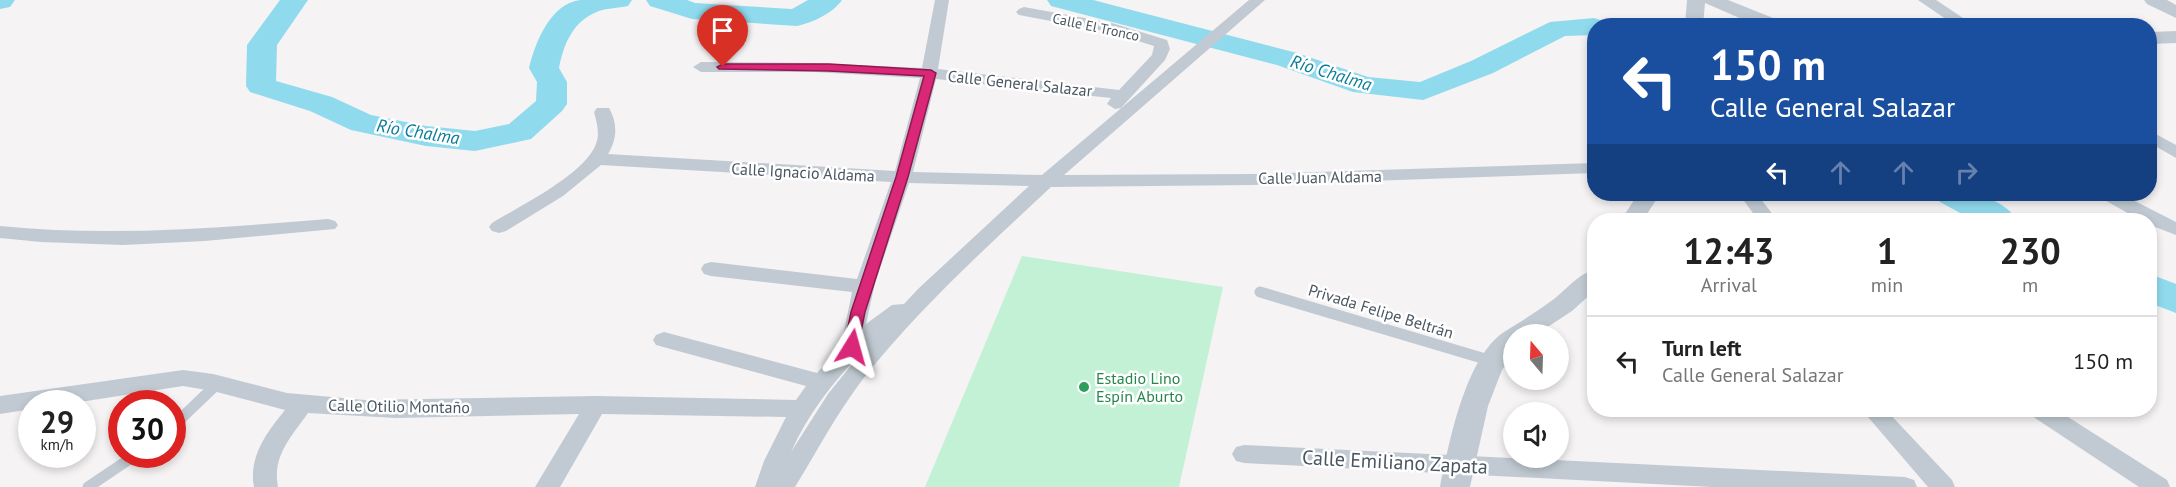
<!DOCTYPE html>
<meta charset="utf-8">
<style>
body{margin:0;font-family:"PT Sans",sans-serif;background:#f6f6f6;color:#222;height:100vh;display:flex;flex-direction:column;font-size:22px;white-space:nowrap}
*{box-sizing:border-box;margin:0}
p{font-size:20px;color:#767676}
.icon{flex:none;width:33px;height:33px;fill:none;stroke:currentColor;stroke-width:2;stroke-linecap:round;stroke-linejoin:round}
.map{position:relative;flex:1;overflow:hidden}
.side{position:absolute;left:1587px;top:213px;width:570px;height:204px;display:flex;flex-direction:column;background:#fff;border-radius:24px;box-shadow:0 3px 9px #0003}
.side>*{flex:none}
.banner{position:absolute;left:1587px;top:18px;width:570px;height:183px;border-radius:24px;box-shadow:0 3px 9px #0003;background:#1a4fa0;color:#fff;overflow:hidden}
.needle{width:39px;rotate:341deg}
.controls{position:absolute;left:1503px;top:324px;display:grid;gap:12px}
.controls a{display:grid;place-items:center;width:66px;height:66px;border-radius:50%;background:#fff;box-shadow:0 3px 9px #0003;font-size:30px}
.speed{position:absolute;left:18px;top:390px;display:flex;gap:12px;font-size:30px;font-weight:700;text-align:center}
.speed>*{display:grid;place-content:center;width:78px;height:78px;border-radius:50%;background:#fff;box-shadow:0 3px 9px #0003;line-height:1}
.speed small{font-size:15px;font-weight:400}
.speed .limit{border:9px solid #d22;background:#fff;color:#111}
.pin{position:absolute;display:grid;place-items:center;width:51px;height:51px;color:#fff;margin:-62px -26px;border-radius:50% 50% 50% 0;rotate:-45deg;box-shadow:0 0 6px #0007}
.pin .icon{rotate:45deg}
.me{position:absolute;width:66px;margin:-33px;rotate:8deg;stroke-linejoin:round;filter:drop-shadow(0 0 4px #0008)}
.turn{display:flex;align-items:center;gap:21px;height:126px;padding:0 24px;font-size:27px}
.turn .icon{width:78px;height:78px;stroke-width:2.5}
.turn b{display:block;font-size:42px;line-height:51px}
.lanes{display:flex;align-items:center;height:57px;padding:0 24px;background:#0003;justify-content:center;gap:30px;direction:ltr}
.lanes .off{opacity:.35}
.eta{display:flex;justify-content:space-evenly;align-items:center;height:102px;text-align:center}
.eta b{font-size:36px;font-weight:800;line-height:42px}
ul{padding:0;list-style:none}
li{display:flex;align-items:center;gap:18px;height:90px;padding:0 24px;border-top:2px solid #e0e0e0}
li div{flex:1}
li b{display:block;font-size:22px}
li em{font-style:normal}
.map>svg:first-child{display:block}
</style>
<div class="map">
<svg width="2176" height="487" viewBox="0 0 2176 487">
<rect width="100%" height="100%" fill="#f5f3f3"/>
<!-- green -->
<polygon fill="#c3f1d5" points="1022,256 1223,287 1179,487 925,487"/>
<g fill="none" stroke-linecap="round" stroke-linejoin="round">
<!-- river -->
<g fill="#90daee" fill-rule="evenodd">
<polygon points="0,0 15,0 10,7 0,9"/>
<path d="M280 0H308L277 45 276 81 332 97 371 115 426 126 475 131 509 124 536 101 537 82 529 68C535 43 550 4 580 0 596 0 615 0 632 0L628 6C618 8 608 8 599 11 573 21 564 43 559 68L567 82V104L562 111 531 139 475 151 426 146 351 130 310 111 250 92 246 86 247 45Z"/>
<path d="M646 0H687L695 3 792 9 808 0H842C833 13 812 23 797 26L692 19 650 6Z"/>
<polygon points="1047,0 1093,0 1297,53 1368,77 1420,82 1471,61 1550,22 1594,18 1604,21 1607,26 1594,26 1594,35 1565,36 1493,73 1423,100 1353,92 1277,65 1051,6"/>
<path d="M1935 194C1963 191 2000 194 2017 220H1973L1940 202Z"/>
<polygon points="2150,274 2176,284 2176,313 2150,303"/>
</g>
<!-- service -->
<g stroke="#c1cad2" stroke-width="11">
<polyline points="1260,292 1492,361"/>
<polyline points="172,427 217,384"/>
<polyline points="88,487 137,454"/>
</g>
<!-- minor -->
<g fill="#c1cad2" fill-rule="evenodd">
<path d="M935 0H949L938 69 1119 90 1152 55 1154 46 1109 32 1019 15 1016 12 1019 9 1024 7 1112 23 1167 40 1170 49 1165 60 1121 108 1115 109 1107 104 1111 98 936 79 913 172 1042 175 1249 0H1265L1064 175 1253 174 1594 163V173L1253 185 1051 187C986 248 919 308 863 379 837 413 817 451 795 487H755L764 461 786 417 602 414 560 487H535L579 414 396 418 308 413C291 437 272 456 278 487H254C248 457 267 432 285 410L213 391 183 386 67 404H32V409L0 414V396L183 370 213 374 287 393 365 400 596 396 796 400 806 386 656 345 653 340 656 335 664 332 817 373 841 346 852 292 711 276 704 274 701 269 704 264 711 262 857 279 891 182 601 165 563 196 506 231 499 233 492 231 489 227 492 223C520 206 585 174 596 144 600 134 597 123 594 112L597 108H609C618 123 617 140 608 154L895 171 920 78 814 72H701L693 67 701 62 814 63 922 68ZM909 183 1029 186 918 289 904 304 892 305 866 324 875 283ZM862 352 828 394 791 452C808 414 833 382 862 352Z"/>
<polygon points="1918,0 1936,0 1975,26 1956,26"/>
<polygon points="2150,131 2176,145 2176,158 2150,143"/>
<polygon points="1739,194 1757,194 1777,220 1758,220"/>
<polygon points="2099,194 2121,194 2176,222 2176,235 2150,225 2150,220 2140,220 2101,198"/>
<path d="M328 219 335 221 338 225 335 229 205 241 123 245 41 242 0 238V226C110 237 218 228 328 219Z"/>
<polygon points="1862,410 1886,410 1952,480 1955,487 1928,487"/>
<polygon points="2029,410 2057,410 2167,480 2170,487 2139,487 2032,416"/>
<polygon points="1244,445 1905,477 1914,480 1917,487 1712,487 1244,463 1236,461 1232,454 1236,447"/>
</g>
<!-- tertiary -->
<g fill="#c1cad2" fill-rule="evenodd">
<polygon points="1687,0 1728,0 1783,22 1785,26 1758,26 1705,3 1703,26 1685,26"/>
<polygon points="2144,0 2167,0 2176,5 2176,18 2147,4"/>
<polygon points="2176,31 2176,43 2150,44 2150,32"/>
<polygon points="1638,194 1660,194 1643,220 1621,220"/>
<path d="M1594 270V291L1572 311 1537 334H1514V354L1502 370 1488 406 1470 487H1440C1449 443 1465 358 1504 332 1520 322 1538 311 1554 299 1567 289 1578 274 1594 270Z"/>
</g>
</g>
<!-- route -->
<polygon fill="#db2777" stroke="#8e194d" stroke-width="1.5" points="723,64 829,64 931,70 936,73 908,177 865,312 857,351 847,351 844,347 851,312 896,177 924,76 829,71 719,69 717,67"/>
<!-- markers -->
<circle fill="#2e9e5b" stroke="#fff" stroke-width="2" cx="1084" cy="387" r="6"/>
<g text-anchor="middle" stroke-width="5" stroke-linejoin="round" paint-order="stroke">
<!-- far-street labels -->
<g font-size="14" fill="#4a5661" stroke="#fff">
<text transform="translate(1096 27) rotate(12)" y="5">Calle El Tronco</text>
</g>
<!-- street labels -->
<g font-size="16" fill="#4a5661" stroke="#fff">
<text transform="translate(1020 83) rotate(6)" y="6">Calle General Salazar</text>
<text transform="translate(803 172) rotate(3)" y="6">Calle Ignacio Aldama</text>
<text transform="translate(1320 177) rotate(-1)" y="6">Calle Juan Aldama</text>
<text transform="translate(1381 311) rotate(17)" y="6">Privada Felipe Beltrán</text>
<text transform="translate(399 406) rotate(1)" y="6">Calle Otilio Montaño</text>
</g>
<!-- leisure labels -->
<g font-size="16" fill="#27864d" stroke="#fff" text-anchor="start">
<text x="1096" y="384">Estadio Lino<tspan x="1096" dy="18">Espín Aburto</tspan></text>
</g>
<!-- water labels -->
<g font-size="18" font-style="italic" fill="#0c7c9b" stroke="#fff">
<text transform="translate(1331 73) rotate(17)" y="6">Río Chalma</text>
<text transform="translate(418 132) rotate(9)" y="6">Río Chalma</text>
</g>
<!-- near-street labels -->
<g font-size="20" fill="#4a5661" stroke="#fff">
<text transform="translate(1395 462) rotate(3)" y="7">Calle Emiliano Zapata</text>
</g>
</g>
</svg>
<div class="controls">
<a><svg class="needle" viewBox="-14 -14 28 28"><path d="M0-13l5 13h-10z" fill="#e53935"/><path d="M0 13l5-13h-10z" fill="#767676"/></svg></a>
<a><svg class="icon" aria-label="sound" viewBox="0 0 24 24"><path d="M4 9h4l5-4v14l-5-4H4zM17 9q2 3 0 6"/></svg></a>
</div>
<div class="speed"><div>29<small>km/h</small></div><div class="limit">30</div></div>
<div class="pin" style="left:723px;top:67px;background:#d93025"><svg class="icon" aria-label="arrive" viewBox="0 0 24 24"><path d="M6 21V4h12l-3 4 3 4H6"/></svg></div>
<svg class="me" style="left:852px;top:347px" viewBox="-20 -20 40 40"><path d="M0-17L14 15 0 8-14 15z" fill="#db2777" stroke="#fff" stroke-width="4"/></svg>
<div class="banner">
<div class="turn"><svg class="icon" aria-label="left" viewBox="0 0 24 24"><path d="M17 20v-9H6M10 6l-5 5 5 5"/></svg><div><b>150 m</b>Calle General Salazar</div></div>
<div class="lanes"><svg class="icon" aria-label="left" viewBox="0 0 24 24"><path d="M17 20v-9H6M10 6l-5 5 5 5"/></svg><svg class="icon off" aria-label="ahead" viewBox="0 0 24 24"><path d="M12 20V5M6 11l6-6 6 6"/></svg><svg class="icon off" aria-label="ahead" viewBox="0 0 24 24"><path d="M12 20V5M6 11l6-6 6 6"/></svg><svg class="icon off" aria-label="right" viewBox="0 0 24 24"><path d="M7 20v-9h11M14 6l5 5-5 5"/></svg></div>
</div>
<section class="side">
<div class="eta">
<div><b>12:43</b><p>Arrival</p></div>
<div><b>1</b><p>min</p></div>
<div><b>230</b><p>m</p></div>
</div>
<ul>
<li><svg class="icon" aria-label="left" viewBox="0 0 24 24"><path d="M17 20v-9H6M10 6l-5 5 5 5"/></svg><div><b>Turn left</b><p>Calle General Salazar</p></div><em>150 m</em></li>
</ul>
</section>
</div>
